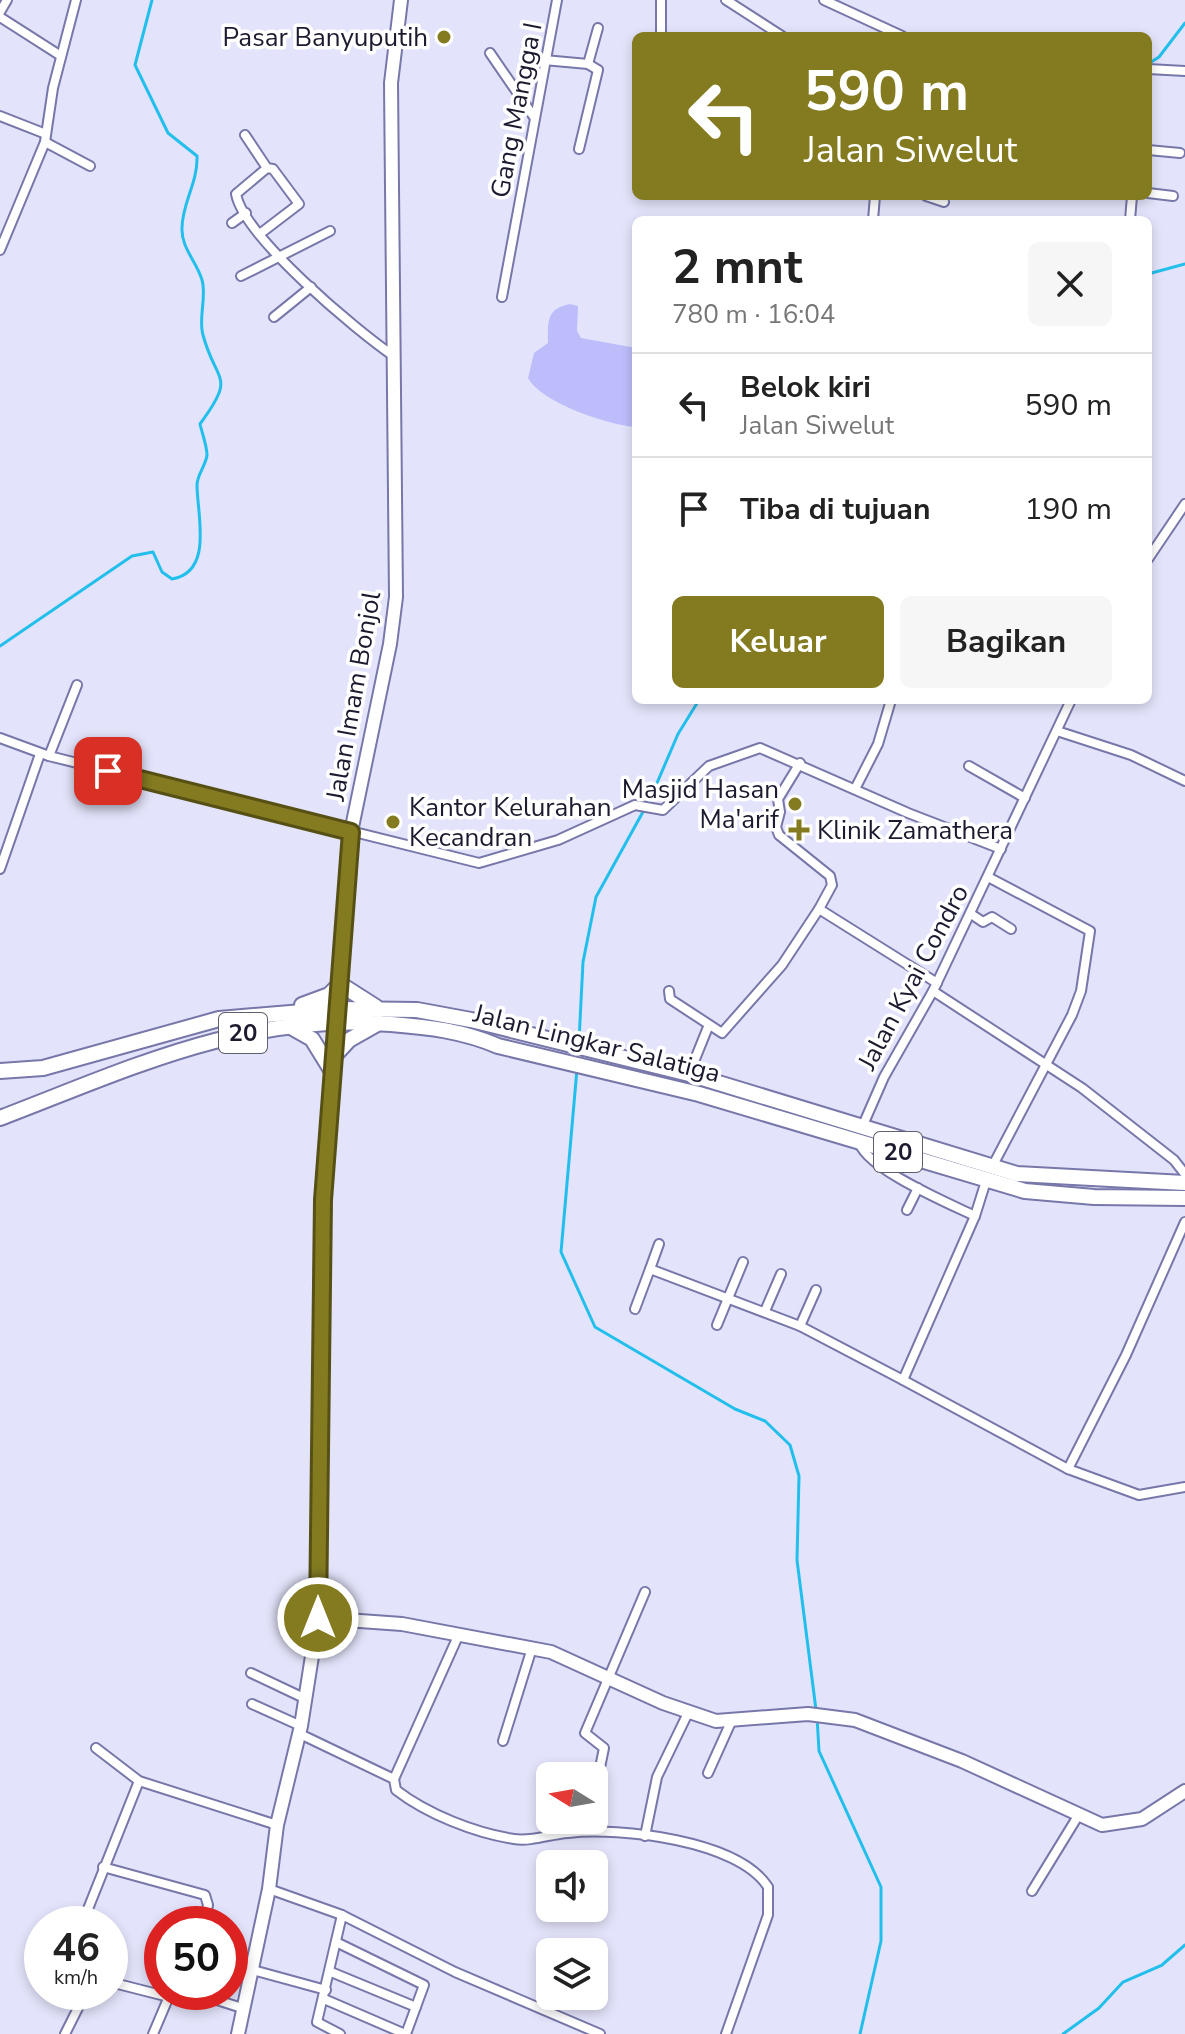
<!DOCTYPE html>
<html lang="id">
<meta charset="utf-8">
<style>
body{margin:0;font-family:"Nunito Sans",sans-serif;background:#f6f6f6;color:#222;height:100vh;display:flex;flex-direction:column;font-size:30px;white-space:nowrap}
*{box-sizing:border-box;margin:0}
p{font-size:26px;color:#767676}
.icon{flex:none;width:44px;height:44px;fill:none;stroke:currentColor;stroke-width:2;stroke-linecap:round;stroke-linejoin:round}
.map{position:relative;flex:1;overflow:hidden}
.side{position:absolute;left:632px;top:216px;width:520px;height:488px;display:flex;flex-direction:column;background:#fff;border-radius:12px;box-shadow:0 4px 12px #0003}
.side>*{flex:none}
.guide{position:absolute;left:632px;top:32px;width:520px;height:168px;border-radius:12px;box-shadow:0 4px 12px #0003;background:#847b21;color:#fff;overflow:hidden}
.needle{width:52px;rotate:281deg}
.fabs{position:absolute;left:536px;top:1762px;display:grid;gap:16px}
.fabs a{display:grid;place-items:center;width:72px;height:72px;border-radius:12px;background:#fff;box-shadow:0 4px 12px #0003;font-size:40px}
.speed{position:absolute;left:24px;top:1906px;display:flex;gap:16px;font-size:40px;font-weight:700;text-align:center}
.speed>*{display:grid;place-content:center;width:104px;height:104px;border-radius:50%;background:#fff;box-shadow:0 4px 12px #0003;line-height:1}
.speed small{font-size:20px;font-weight:400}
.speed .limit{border:12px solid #d22;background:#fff;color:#111}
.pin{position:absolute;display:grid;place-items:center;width:68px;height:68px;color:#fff;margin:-34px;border-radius:16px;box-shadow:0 4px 12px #0006}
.me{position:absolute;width:88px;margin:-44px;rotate:0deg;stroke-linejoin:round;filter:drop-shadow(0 0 6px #0008)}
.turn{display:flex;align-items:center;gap:28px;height:168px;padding:0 40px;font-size:36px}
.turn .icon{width:104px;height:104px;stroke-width:2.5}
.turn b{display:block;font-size:56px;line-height:68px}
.round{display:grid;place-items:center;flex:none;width:84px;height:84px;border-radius:12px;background:#f6f6f6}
.summary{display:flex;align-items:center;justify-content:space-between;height:136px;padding:0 40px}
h1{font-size:48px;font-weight:700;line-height:60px}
.button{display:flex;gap:16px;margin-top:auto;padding:16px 40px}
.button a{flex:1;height:92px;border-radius:12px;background:#847b21;color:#fff;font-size:32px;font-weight:700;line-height:92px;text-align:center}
.button a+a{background:#f6f6f6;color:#222}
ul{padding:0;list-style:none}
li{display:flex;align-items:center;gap:24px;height:104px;padding:0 40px;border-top:2px solid #e0e0e0}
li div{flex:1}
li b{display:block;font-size:30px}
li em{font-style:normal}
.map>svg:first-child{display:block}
</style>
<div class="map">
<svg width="1185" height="2034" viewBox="0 0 1185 2034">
<rect width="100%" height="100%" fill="#e3e4fb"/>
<!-- green -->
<path fill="#bcbdfa" d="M570 304 578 306 577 331 581 338 636 348V427C608 425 542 403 528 378L534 353 548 343C548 321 546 309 570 304Z"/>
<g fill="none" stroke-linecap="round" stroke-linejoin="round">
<!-- stream -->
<g stroke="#23bfec" stroke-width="3">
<polyline points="1148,64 1159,57 1185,23"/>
<polyline points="1148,274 1185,264"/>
<path d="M0 646 132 556 153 552 162 572 172 579C214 572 197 514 197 485 197 475 206 465 207 455 207 446 202 433 200 424 237 374 216 384 203 335 198 318 207 297 202 280 197 262 181 248 182 228 182 203 198 183 197 156L168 133 135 65 152 0"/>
<polyline points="648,804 678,734 699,700"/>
<polyline points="579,1041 583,962 596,897 644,810"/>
<polyline points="577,1069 561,1252 595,1327 735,1409 765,1421 790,1445 799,1476 797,1560 816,1710"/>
<polyline points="817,1717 819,1751 881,1887 881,1941 860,2034"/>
<polyline points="1063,2034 1099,2008 1123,1982 1162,1965 1185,1945"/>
</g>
<!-- street casing -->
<g stroke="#7777a9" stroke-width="12">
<g id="street">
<polyline points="661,0 661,33"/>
<polyline points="726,0 782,36"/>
<polyline points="824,0 902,36"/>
<polyline points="0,12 7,0"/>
<polyline points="0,17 61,56"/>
<polyline points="490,53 534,117"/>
<polyline points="544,60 588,64 598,70 579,149"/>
<polyline points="588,64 598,28"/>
<polyline points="1148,69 1185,71"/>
<polyline points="0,116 46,134"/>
<polyline points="245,135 267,168 273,169 299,204 261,233"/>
<polyline points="45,142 90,166"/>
<polyline points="1148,150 1180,153"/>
<path d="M267 168 236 194C244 237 357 331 395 357"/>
<polyline points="1148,193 1173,196"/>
<polyline points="926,196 944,202"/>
<polyline points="873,220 875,196"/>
<polyline points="1130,220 1132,196"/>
<polyline points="232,223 246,213"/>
<polyline points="0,250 45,142 53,88 76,0"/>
<polyline points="241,276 330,231"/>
<polyline points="502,297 557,0"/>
<polyline points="274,317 311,287"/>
<polyline points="1148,559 1185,504"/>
<polyline points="1057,731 1131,755 1185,781"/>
<polyline points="0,738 49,756 479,863 558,840 635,805 663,810 709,766 760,748 908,813 1001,849"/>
<polyline points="49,756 77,685"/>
<polyline points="800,763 778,799 780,812 776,827 779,835 830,876 832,885 819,909 937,983"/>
<polyline points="969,766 1025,798"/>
<polyline points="855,789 878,744 891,700"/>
<polyline points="0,869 40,754"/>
<polyline points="988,877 1090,931 1081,991 1072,1015 992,1167"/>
<polyline points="971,914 983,922 992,917 1011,929"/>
<polyline points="669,991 670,999 722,1033 782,965 819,909"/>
<polyline points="933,991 1082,1088 1174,1160 1185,1174"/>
<polyline points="689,1074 708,1027"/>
<polyline points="863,1125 884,1077 933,991 1071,700"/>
<path d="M859 1140C860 1166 950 1204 975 1216"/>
<polyline points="986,1181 975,1216 903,1380 1068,1469"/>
<polyline points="907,1210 918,1188"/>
<polyline points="1185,1222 1126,1355 1068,1469 1139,1495 1185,1487"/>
<polyline points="650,1269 659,1244"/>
<polyline points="635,1309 650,1269 800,1326 903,1380"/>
<polyline points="765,1311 781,1274"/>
<polyline points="717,1325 743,1262"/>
<polyline points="800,1326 816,1290"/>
<polyline points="251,1673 306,1699"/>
<polyline points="252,1704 301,1726"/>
<path d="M300 1734 394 1779 396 1790C427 1814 475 1833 514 1839 531 1842 551 1834 568 1833 620 1827 738 1840 768 1887V1915L726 2034"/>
<polyline points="503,1741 532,1648"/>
<polyline points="96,1748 139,1781 277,1825"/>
<polyline points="708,1773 731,1722"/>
<polyline points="394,1779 459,1634"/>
<polyline points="594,1797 604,1748 585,1733 645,1592"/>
<polyline points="645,1836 657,1777 688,1713"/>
<polyline points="103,1867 205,1895 208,1905 204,1924"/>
<polyline points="269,1889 342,1915 455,1972 600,2034"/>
<polyline points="1032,1891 1078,1816"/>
<polyline points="82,1924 139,1781"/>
<polyline points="336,1942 424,1985 406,2034"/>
<polyline points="253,1970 326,1990"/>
<polyline points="331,1972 416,2007"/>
<polyline points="110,1982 169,1997"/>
<polyline points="192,1992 245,2009"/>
<polyline points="324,1999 405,2034"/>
<polyline points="65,2034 86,1992"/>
<polyline points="153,2034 170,1994"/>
<polyline points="340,2034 317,2022 342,1915"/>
</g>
</g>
<!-- secondary casing -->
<g stroke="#7777a9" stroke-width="16">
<g id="secondary">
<polyline points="318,1618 402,1624 551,1652 663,1703 716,1721 808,1714 855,1720 962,1761 1102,1825 1142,1819 1185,1791"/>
<polyline points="238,2034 269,1889 277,1825 301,1726 318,1618 323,1200 336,1021 351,832 390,644 396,597 391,83 401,0"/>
</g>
</g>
<!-- highway casing -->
<g stroke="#7777a9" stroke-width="18">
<g id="highway">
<polyline points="302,1005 329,995 340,984 376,1007"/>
<polyline points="289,1026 312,1039 333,1073"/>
<polyline points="334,1056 349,1040 379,1023"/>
<polyline points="0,1071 43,1068 219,1019 338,1009 417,1010 471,1020 689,1074 1017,1174 1185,1183"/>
<path d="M0 1118C131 1068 246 1012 391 1024 429 1027 463 1031 498 1046L699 1094 1025 1191 1094 1197 1185 1198"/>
</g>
</g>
<!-- street -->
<use href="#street" stroke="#fff" stroke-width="8"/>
<!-- secondary -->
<use href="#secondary" stroke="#fff" stroke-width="12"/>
<!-- highway -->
<use href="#highway" stroke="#fff" stroke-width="14"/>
</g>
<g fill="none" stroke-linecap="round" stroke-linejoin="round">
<!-- route casing -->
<g stroke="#565015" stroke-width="20">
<polyline id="route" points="108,771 351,832 323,1200 318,1618"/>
</g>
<!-- route -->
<use href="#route" stroke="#847b21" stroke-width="14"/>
</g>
<!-- markers -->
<g fill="#847b21" stroke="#fff" stroke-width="3">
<circle cx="444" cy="37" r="8"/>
<circle cx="795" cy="804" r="8"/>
<circle cx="393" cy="822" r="8"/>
<path d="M795 818h8v8h8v8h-8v8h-8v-8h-8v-8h8z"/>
</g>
<g text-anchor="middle" stroke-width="7" stroke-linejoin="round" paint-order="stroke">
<!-- shield labels -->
<g fill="#fff" stroke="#5f5f6d" stroke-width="2">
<rect x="219" y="1013" width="48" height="40" rx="6"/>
<rect x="874" y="1132" width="48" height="40" rx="6"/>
</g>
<g font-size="24" font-weight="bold" fill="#1b1a2e">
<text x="243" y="1041">20</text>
<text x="898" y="1160">20</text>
</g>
<!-- poi labels -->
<g font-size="26" fill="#1b1a2e" stroke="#fff" text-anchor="end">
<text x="428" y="46">Pasar Banyuputih</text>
<text x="779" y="798">Masjid Hasan<tspan x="779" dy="30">Ma'arif</tspan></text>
<text x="409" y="816" text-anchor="start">Kantor Kelurahan<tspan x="409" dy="30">Kecandran</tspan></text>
<text x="817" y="839" text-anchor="start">Klinik Zamathera</text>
</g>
<!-- street labels -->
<g font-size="26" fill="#1b1a2e" stroke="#fff">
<text transform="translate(516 110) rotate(-79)" y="9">Gang Mangga I</text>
<text transform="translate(353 696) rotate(-80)" y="9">Jalan Imam Bonjol</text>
<text transform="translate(913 977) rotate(-62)" y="9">Jalan Kyai Condro</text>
<text transform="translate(597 1043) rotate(14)" y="9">Jalan Lingkar Salatiga</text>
</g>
</g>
</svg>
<div class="fabs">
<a><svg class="needle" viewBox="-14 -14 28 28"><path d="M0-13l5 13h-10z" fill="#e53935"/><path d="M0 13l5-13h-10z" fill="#767676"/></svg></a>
<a><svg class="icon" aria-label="sound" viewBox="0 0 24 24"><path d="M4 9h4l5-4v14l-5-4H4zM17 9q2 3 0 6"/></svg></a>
<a><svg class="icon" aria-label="layers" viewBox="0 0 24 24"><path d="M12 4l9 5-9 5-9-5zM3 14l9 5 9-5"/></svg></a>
</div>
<div class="speed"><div>46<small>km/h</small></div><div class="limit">50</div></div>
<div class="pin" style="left:108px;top:771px;background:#d93025"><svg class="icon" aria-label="arrive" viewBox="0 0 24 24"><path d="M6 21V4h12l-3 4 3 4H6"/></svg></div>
<svg class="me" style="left:318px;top:1618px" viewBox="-20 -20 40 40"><circle r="17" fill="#847b21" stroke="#fff" stroke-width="3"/><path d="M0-11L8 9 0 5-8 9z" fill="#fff"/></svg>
<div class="guide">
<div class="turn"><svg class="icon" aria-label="left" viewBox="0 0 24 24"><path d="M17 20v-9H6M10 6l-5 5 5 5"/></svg><div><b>590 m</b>Jalan Siwelut</div></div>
</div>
<section class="side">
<div class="summary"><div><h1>2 mnt</h1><p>780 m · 16:04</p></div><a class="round"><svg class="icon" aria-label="close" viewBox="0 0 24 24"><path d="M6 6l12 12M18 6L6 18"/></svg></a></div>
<ul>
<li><svg class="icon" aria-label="left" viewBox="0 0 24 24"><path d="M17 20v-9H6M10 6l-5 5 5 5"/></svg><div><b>Belok kiri</b><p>Jalan Siwelut</p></div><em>590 m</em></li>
<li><svg class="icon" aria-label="arrive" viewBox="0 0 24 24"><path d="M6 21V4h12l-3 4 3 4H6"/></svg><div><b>Tiba di tujuan</b></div><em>190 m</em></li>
</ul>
<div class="button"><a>Keluar</a><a>Bagikan</a></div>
</section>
</div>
